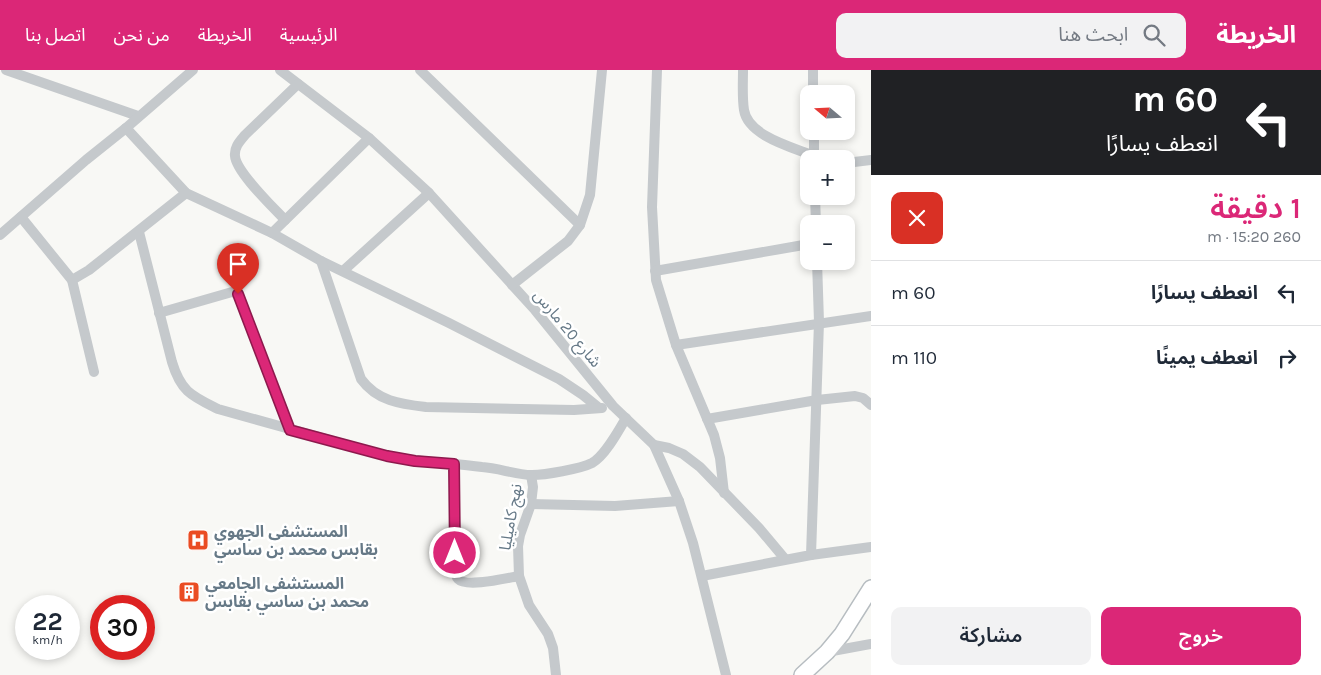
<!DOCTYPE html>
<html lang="ar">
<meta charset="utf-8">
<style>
body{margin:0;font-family:Karla,"Noto Sans Arabic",sans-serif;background:#f2f2f3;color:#1f2937;direction:rtl;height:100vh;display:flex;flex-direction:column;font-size:19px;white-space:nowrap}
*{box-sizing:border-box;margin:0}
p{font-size:16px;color:#747a83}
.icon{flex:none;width:28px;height:28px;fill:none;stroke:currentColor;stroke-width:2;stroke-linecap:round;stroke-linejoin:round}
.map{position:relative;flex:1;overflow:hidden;direction:ltr}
.panel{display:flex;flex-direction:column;background:#fff;width:450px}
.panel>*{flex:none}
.top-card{background:#202124;color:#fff;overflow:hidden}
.needle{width:32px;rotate:289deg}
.controls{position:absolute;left:800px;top:15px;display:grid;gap:10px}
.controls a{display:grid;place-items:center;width:55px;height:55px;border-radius:10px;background:#fff;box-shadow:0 2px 8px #0003;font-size:25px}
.speed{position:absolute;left:15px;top:525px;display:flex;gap:10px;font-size:25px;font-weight:700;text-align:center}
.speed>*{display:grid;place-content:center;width:65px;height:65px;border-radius:50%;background:#fff;box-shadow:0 2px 8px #0003;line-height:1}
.speed small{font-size:12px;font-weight:400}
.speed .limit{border:8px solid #d22;background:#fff;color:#111}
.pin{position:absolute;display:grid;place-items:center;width:42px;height:42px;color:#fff;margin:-51px -21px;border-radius:50% 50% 50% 0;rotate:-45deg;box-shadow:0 0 5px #0007}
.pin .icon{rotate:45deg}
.me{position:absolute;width:55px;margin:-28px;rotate:0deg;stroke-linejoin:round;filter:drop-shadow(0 0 4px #0008)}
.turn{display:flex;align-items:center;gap:18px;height:105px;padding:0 20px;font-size:22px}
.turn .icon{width:65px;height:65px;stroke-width:2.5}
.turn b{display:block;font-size:35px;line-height:42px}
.round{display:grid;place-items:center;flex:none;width:52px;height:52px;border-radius:10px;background:#f2f2f3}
.headline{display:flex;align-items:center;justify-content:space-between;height:85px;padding:0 20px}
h1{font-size:30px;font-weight:600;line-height:38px;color:#db2777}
.button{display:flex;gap:10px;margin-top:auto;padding:10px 20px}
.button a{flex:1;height:58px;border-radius:10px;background:#db2777;color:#fff;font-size:20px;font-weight:600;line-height:58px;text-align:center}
.button a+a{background:#f2f2f3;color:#1f2937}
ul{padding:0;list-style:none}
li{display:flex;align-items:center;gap:15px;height:65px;padding:0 20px;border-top:1px solid #e0e1e3}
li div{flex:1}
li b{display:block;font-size:19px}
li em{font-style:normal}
header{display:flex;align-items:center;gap:30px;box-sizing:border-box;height:70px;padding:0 25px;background:#db2777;color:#fff}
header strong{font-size:24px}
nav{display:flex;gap:28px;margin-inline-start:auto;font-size:18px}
.search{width:350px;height:45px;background:#f2f2f3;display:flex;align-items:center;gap:12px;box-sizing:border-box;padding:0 18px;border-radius:10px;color:#747a83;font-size:19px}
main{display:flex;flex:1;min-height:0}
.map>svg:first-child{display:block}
</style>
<header>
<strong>الخريطة</strong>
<div class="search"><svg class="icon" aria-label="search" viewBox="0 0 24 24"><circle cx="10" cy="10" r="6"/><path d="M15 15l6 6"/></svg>ابحث هنا</div>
<nav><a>الرئيسية</a><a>الخريطة</a><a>من نحن</a><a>اتصل بنا</a></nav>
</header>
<main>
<section class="panel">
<div class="top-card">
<div class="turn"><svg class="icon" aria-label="left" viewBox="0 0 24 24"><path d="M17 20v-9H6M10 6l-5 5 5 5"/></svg><div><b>60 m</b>انعطف يسارًا</div></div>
</div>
<div class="headline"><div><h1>1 دقيقة</h1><p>260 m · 15:20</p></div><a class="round" style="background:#d93025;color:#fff"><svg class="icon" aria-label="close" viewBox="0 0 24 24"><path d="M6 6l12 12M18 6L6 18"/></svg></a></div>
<ul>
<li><svg class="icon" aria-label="left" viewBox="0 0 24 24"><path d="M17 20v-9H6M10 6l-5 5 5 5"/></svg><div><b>انعطف يسارًا</b></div><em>60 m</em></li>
<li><svg class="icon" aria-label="right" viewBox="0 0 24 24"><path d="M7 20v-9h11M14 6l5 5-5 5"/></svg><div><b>انعطف يمينًا</b></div><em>110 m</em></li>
</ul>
<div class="button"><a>خروج</a><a>مشاركة</a></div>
</section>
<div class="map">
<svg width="871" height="605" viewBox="0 0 871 605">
<rect width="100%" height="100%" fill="#f8f8f5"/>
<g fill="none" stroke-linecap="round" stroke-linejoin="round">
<!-- secondary casing -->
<g stroke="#b7bdc1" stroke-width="18">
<polyline id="secondary" points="802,605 827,582 842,564 871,518"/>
</g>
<!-- street -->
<g stroke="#c5c9cc" stroke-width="10">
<polyline points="6,0 138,46"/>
<polyline points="280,0 369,68 429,123 535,240 613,336 654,375 679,431 693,473 726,605"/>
<polyline points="420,0 580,155"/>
<polyline points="657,0 652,137 656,210 676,275 714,365 720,388 724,423"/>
<path d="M743 0C743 13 742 27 744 40 748 66 792 77 814 86"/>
<polyline points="813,0 813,24"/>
<polyline points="126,58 186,123 272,163 321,191 449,253 559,309 583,325 599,338"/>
<polyline points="814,61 814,89"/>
<polyline points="846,93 871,90"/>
<polyline points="815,126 816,154"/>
<polyline points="21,147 72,210 94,302"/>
<path d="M285 150C273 137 236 102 235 86 234 77 240 71 245 65L298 14"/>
<path d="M139 162 172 292C181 322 192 326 218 339L387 386C419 392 451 393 482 397 499 398 516 405 532 405 545 405 580 399 592 393 605 386 619 360 626 348"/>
<polyline points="272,163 369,68"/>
<polyline points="0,165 86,90 126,58 193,0"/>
<path d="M321 191 361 309C377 331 400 334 426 337L574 340 602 338"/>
<polyline points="343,201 429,123"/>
<polyline points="655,201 809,174"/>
<polyline points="72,210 89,200 186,123"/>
<polyline points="512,215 568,171 580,155 590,125 602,0"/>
<polyline points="159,243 232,222 238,224 290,360"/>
<polyline points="676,275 871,246"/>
<polyline points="707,349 817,330 855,326 863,328 871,335"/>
<polyline points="654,375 669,378 683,384 700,397 759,458 785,489"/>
<path d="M454 394 455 501C456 503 456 507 458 509 466 518 507 508 519 506"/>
<polyline points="531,405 533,417 531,434 520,465 518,476 519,506 529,535 548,564 553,578 556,605"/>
<polyline points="531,434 615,436 679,431"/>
<polyline points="811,485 871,477"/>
<polyline points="702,506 811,485 819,252 817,191"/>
<polyline points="827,582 871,574"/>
</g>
<!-- secondary -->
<use href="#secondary" stroke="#fff" stroke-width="15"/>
</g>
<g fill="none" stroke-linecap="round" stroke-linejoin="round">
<!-- route casing -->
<g stroke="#8e194d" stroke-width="12">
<polyline id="route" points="238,224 290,360 387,386 415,391 454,394 455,483"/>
</g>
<!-- route -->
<use href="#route" stroke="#db2777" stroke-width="9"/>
</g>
<!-- icons -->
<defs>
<g id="hospital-square" transform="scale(1.125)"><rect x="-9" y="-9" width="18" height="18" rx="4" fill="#ea4c23" stroke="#fff"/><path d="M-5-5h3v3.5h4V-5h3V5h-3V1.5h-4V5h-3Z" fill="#fff"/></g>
<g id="building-square" transform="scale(1.125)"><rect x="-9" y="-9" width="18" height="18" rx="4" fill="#ea4c23" stroke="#fff"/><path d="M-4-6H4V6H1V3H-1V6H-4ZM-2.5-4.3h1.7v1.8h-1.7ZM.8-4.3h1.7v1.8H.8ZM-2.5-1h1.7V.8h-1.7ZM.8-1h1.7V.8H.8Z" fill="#fff"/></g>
</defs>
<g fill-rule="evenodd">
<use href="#hospital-square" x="198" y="470"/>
<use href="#building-square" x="189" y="522"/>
</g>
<g text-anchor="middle" stroke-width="5" stroke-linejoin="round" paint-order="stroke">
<!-- street labels -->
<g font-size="16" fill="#667987" stroke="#fff">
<text transform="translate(568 258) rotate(50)" y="6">شارع 20 مارس</text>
<text transform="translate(510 447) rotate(-80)" y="6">نهج كاميليا</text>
</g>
<!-- poi labels -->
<g font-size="16" font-weight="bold" fill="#667987" stroke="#fff" text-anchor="start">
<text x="214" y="467">المستشفى الجهوي<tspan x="214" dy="18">بقابس محمد بن ساسي</tspan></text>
<text x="205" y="519">المستشفى الجامعي<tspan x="205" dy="18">محمد بن ساسي بقابس</tspan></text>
</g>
</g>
</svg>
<div class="controls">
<a><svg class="needle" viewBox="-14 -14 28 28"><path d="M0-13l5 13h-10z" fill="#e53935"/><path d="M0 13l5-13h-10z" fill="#747a83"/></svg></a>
<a>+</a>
<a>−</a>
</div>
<div class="speed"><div>22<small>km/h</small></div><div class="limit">30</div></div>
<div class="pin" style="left:238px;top:224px;background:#d93025"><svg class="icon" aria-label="arrive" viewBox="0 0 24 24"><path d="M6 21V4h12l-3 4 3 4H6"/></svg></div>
<svg class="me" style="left:455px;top:483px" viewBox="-20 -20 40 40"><circle r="17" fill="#db2777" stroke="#fff" stroke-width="3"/><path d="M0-11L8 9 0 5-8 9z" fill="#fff"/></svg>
</div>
</main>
